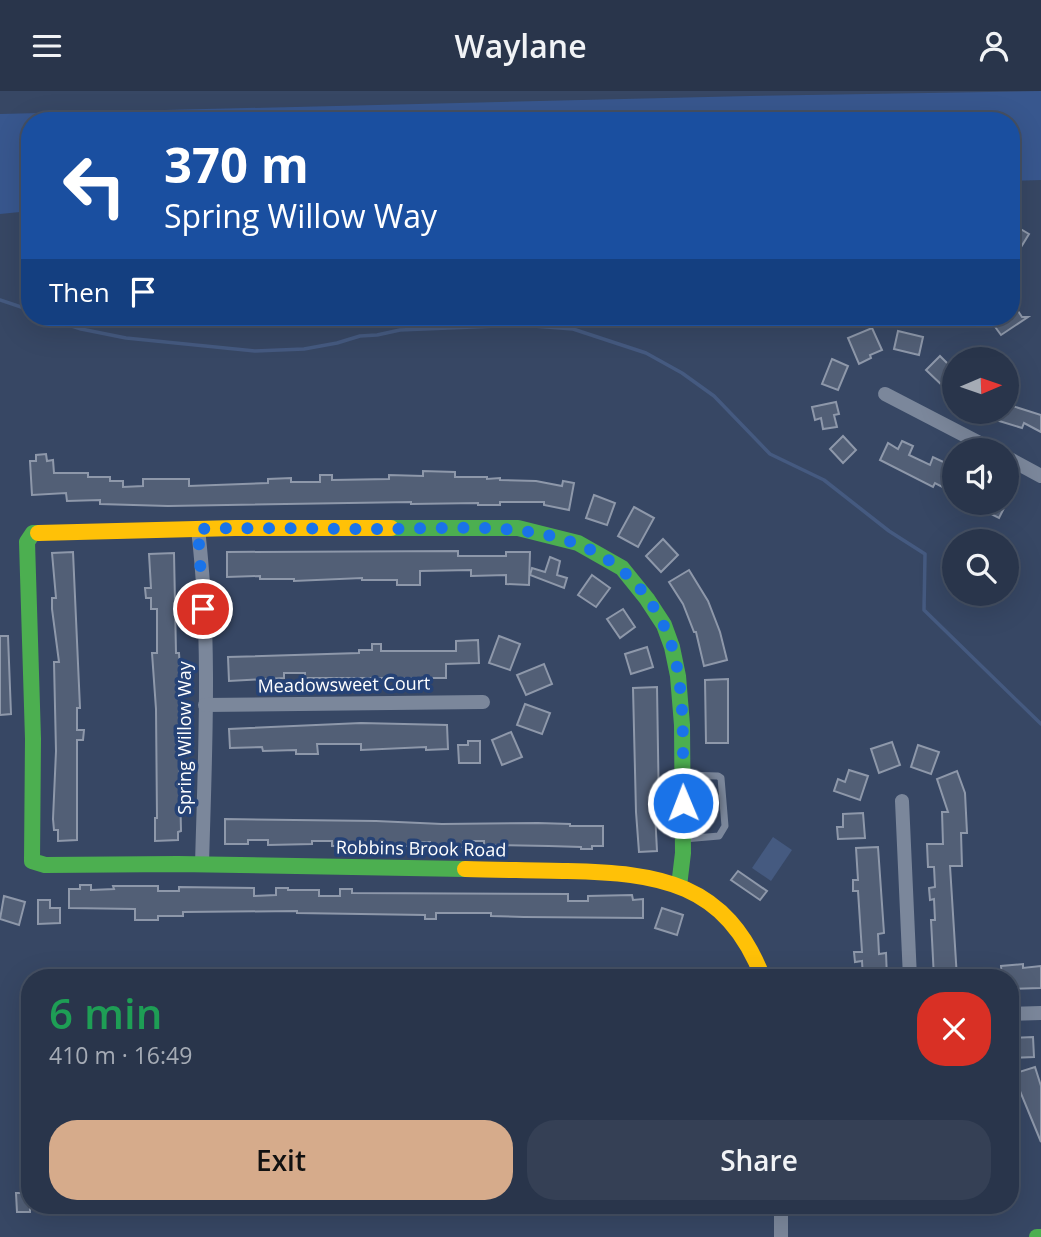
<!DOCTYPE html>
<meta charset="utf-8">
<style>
body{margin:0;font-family:"Open Sans",sans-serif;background:#354055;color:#f1f3f6;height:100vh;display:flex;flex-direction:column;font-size:26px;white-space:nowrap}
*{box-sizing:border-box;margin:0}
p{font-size:23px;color:#a5abb5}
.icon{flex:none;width:38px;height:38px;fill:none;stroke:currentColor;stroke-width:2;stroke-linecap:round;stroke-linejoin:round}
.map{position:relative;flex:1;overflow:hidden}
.drawer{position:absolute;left:21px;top:878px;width:998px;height:245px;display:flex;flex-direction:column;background:#29354b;border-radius:28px;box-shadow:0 7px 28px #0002,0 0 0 2px #455063}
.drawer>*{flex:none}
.hud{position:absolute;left:21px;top:21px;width:999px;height:214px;border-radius:28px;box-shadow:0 7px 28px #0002,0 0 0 2px #455063;background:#1a4fa0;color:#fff;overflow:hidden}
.needle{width:46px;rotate:88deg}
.tools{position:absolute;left:942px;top:256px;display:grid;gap:14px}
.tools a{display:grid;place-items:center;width:77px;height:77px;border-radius:50%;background:#29354b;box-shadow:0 7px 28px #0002,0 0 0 2px #455063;font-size:35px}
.pin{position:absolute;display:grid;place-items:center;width:60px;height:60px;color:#fff;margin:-30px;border:4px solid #fff;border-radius:50%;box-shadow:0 2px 7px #0007}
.me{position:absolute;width:77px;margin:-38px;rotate:359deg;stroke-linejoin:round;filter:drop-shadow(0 0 5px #0008)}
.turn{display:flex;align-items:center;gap:24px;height:147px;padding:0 28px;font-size:32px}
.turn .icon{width:91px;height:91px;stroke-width:2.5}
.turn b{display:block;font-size:49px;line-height:60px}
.then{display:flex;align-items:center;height:66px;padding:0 28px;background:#0003;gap:14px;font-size:26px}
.round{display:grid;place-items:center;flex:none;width:74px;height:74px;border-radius:28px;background:#354055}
.overview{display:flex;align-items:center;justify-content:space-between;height:119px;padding:0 28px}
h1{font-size:42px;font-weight:600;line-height:52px;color:#1e9e55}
.button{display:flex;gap:14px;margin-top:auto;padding:14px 28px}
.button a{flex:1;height:80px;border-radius:28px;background:#d6ab8b;color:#111;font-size:28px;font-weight:600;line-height:80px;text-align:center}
.button a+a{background:#354055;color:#f1f3f6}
header{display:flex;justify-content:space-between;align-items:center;height:91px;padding:0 28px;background:#29354b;font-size:32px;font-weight:600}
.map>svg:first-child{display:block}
</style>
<header><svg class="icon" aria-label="menu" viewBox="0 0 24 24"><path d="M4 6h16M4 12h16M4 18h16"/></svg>Waylane<svg class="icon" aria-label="person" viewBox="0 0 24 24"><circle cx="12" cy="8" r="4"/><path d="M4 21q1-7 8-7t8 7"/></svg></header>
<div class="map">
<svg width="1041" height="1146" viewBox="0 0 1041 1146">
<rect width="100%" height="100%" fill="#374764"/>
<!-- green -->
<polygon fill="#38578e" points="1041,0 1041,89 1012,90 1012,30 30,30 30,120 0,123 0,23 749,5"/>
<!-- water -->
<polygon fill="#455a80" points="773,746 792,759 771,790 752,777"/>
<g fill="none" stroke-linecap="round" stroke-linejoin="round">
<!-- stream -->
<g stroke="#455a80" stroke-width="3.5">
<polyline points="0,209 30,219"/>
<polyline points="44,226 81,238 126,247 255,260 304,258 337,252 360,245 377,244 400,239 520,234 573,238 646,262 682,282 714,305 770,363 824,389 889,440 925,463 924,519 1041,633"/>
</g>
</g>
<!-- building -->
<g fill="#525f76" stroke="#8e98aa" stroke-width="2">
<polygon points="1012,133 1029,143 1018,161 1012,158"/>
<polygon points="1012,211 1022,226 1028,226 1001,244 988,226 1012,226"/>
<polygon points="872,237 882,259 870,264 871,267 859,273 848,247"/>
<polygon points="898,240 923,246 919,264 894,258"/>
<polygon points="940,265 954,279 954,288 945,297 926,279"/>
<polygon points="832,268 848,275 838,299 822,293"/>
<polygon points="836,311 839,323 834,324 837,336 823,338 821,327 815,329 812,316"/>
<polygon points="1006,313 1041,324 1041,341 1024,332 1022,337 996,329 999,320 1006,320"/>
<polygon points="843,345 856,359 843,372 830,358"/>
<polygon points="902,350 913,355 909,364 930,374 933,366 954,376 954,402 935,392 933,396 880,369 888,352 898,358"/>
<polygon points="46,363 47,370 53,369 54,382 88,382 88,386 110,386 110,390 123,390 123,396 143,395 143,388 189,388 189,395 268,392 268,388 291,387 291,391 320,391 320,384 332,384 332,389 389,388 389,384 423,385 423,380 455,381 455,386 487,386 487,388 500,387 500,389 536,390 562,395 563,390 574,392 569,419 544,414 544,411 500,411 500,414 478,414 478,412 411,413 411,411 168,415 100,413 100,409 67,410 66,402 32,404 30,370 36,370 36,364"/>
<polygon points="594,404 615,412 607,434 586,427"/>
<polygon points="967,411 1007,411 999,427"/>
<polygon points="634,416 654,427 638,456 618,445"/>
<polygon points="663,448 678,464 661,481 646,465"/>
<polygon points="458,460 458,465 506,465 506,461 530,461 529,494 506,493 506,484 471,485 471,479 420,480 420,494 397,494 397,489 362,489 362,487 294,490 294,488 260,488 260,485 227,486 227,461"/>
<polygon points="73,461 80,617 77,617 77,639 84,639 83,649 77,649 77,749 58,750 58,739 54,739 53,728 56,660 54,571 59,571 52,518 52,507 56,507 52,462"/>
<polygon points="174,462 176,562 179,562 181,595 179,650 181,740 178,741 178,749 155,750 155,727 157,727 156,618 152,562 157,562 157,518 151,518 151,507 146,507 145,497 151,497 149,463"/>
<polygon points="550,466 560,470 557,484 567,487 564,497 530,484 532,477 545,481"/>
<polygon points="689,479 708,510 720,541 727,569 704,575 696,541 694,541 683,513 669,491"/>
<polygon points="592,484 610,497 596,516 578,504"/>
<polygon points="623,518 635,536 620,547 607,528"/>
<polygon points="0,545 8,545 11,623 0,624"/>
<polygon points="499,545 520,553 510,579 489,572"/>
<polygon points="478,549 479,572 446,573 446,587 305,587 305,582 284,582 284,587 229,590 228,566 359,562 359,559 372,559 372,553 381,553 381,560 456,560 456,550"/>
<polygon points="647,556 653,576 631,583 625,563"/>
<polygon points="544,573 552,593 526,604 517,584"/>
<polygon points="728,588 728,652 706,652 705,589"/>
<polygon points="657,596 659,721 655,721 657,760 639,761 636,721 633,597"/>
<polygon points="525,613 550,622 542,643 517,634"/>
<polygon points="361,632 447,634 448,658 426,659 426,656 361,659 361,653 317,653 318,663 296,663 296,659 263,660 262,656 230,657 229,638"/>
<polygon points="511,641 522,666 502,674 492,649"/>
<polygon points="468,650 480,650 480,672 459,672 458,654 468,654"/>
<polygon points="892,651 900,674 879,682 871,658"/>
<polygon points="918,654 939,661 931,683 911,676"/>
<polygon points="849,679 868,685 860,709 834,700 838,688 845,691"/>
<polygon points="957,680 965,702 967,742 961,742 962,775 950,775 957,887 934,887 931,829 935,829 934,808 930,809 929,797 935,796 934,776 928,776 927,753 943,753 942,721 948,721 937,688"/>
<polygon points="863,722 865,747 838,748 837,736 843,736 843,723"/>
<polygon points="225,728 376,730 442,733 538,732 570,733 570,735 603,735 603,755 592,755 592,758 581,758 581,756 549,755 484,754 484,750 463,750 463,756 430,756 430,751 409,752 409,755 332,755 332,750 312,750 312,753 268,754 268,749 248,749 248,753 225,753"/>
<polygon points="878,756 884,842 878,843 879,863 886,862 887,887 863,887 862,870 855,871 854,861 862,861 858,800 853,800 853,789 858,789 856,757"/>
<polygon points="738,780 767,800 760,809 731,789"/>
<polygon points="80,794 91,794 91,799 114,798 113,795 158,795 158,800 179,800 179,796 254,797 254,805 276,804 276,797 288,797 288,799 319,799 319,805 340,805 340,798 352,798 352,802 568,803 568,810 588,810 588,805 632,804 633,809 643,808 643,827 524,826 491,825 491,822 436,822 436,828 425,828 425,824 297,822 297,820 183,821 183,825 158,825 158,829 135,829 135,818 69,817 69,798 80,798"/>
<polygon points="4,805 25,811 19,834 0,828"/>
<polygon points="38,809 50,809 50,817 60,817 60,832 38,833"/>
<polygon points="662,817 683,824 677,844 655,837"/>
<polygon points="1023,873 1023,877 1041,875 1041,897 1010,898 1010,887 1002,887 1001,875"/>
<polygon points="1033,946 1034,966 1012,967 1011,947"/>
<polygon points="1035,976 1041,995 1041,1051 1013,983"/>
<polygon points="16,1102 30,1102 30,1121 17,1121"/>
</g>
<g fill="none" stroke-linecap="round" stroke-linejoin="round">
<!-- lane -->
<polyline stroke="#7b879b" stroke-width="7" points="683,684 718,685 721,687 725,735 719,745 684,748"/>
<!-- street -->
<g stroke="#7b879b" stroke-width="14">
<polyline points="885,303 993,359"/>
<polyline points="1006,366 1041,385"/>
<path d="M198 438C211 549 205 662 202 773"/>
<polyline points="205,614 483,611"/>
<polyline points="902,710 910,887"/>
<polyline points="1010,923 1041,922"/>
<polyline points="781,1115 781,1146"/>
</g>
<!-- fast -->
<g stroke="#4caf50" stroke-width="16">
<polyline points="391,437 518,437 578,452 622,477 647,508 664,534 672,556 678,585 682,634 683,762 679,795"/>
<polyline points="38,442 33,442 27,451 33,648 32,770 45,774 178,773 465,778"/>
<polyline points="1037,1146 1041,1146"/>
</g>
<!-- slow -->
<g stroke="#ffc107" stroke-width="16">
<polyline points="38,442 235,437 391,437"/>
<path d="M465 778C499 779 533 779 567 780 659 782 726 791 763 887"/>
</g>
</g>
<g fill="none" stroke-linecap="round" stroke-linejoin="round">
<!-- route -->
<path stroke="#1a73e8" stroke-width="12" stroke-dasharray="0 21.6" d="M203 518 198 438C258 436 318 438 378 438 486 438 607 418 664 535 688 585 682 658 683 712"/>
</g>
<g text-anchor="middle" stroke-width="7" stroke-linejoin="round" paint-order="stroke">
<!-- street labels -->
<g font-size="18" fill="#fff" stroke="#254276">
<text transform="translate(344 594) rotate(-1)" y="6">Meadowsweet Court</text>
<text transform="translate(185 647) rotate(-90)" y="6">Spring Willow Way</text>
<text transform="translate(421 758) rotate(1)" y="6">Robbins Brook Road</text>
</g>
</g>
</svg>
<div class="tools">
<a><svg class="needle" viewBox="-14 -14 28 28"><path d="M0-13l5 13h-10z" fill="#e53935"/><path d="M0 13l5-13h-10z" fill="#a5abb5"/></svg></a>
<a><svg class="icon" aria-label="sound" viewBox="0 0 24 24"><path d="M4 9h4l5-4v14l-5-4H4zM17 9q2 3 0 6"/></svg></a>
<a><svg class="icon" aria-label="search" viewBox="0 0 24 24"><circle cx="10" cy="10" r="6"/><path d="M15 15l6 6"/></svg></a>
</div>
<div class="pin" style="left:203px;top:518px;background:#d93025"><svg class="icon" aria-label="arrive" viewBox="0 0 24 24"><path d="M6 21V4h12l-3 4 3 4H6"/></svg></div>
<svg class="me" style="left:683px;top:712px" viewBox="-20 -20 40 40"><circle r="17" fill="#1a73e8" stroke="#fff" stroke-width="3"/><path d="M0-11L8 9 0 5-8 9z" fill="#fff"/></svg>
<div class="hud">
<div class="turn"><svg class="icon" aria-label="left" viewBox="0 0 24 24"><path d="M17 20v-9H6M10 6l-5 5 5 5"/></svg><div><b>370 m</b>Spring Willow Way</div></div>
<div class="then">Then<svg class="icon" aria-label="arrive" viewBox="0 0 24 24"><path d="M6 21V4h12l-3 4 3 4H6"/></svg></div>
</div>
<section class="drawer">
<div class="overview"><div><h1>6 min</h1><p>410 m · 16:49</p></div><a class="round" style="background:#d93025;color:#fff"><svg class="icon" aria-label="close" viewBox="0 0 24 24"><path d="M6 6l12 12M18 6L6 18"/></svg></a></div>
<div class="button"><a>Exit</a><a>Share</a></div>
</section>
</div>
